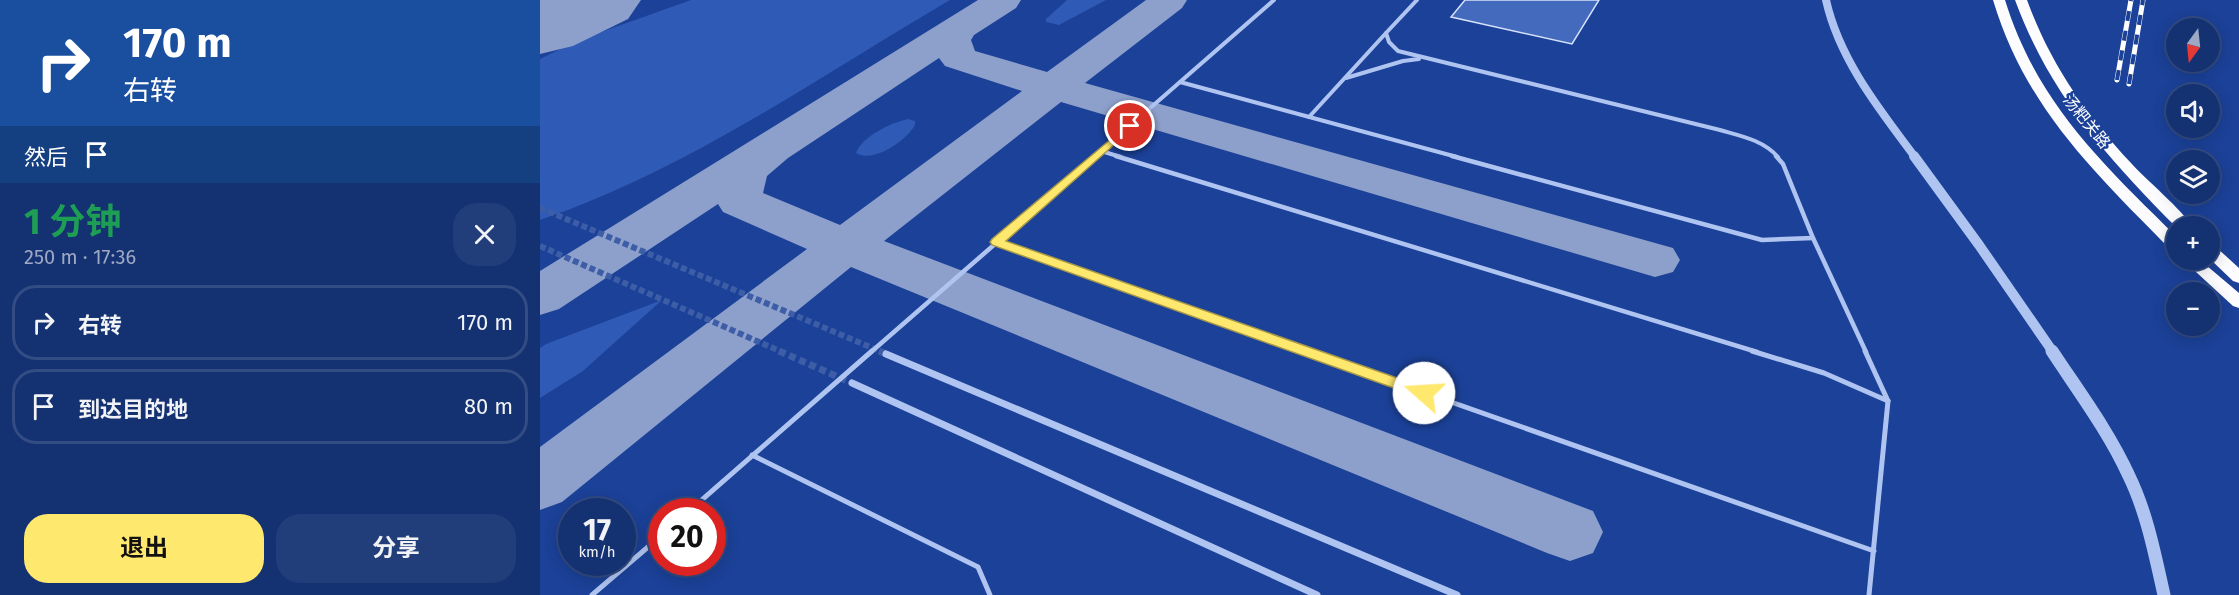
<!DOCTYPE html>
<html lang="zh">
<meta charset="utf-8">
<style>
body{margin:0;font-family:"Fira Sans","Noto Sans SC",sans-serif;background:#213d7a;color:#f1f3f6;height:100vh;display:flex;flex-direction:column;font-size:22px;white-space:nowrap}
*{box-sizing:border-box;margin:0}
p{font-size:20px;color:#9da9c4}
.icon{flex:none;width:33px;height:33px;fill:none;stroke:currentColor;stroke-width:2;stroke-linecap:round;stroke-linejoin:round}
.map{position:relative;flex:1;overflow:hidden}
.details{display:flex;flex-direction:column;background:#143172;width:540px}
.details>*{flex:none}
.guide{background:#1a4fa0;color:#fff;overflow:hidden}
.needle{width:39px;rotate:195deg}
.controls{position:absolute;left:1626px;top:18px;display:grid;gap:12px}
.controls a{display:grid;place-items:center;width:54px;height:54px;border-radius:50%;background:#143172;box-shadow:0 3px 15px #0003,0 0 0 2px #334c84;font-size:30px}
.speed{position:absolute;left:18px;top:498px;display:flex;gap:12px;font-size:30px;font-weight:700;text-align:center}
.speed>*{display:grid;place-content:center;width:78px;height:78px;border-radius:50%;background:#143172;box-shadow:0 3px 15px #0003,0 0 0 2px #334c84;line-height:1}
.speed small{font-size:15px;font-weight:400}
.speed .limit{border:9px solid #d22;background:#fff;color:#111}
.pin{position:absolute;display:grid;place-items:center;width:51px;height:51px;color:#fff;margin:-26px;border:3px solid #fff;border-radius:50%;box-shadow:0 2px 6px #0007}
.me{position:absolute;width:66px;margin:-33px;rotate:289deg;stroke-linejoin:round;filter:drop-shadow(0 0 4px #0008)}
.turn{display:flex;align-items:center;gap:21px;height:126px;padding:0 24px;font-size:27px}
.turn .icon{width:78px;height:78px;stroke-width:2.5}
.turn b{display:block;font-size:42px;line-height:51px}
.then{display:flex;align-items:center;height:57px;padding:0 24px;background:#0003;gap:12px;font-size:22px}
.round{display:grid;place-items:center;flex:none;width:63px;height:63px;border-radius:24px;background:#213d7a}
.overview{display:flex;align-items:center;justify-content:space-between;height:102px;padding:0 24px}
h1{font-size:36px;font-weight:700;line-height:45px;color:#1e9e55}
.primary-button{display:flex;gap:12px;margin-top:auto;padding:12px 24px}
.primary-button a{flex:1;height:69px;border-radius:24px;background:#ffe86e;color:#111;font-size:24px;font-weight:700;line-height:69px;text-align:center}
.primary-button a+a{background:#213d7a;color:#f1f3f6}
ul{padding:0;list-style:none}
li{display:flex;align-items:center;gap:18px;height:75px;margin:0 12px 9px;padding:0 12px;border:3px solid #334c84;border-radius:24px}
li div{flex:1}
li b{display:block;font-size:22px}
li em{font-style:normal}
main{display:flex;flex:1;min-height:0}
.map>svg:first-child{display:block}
</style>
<main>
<section class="details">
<div class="guide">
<div class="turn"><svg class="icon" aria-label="right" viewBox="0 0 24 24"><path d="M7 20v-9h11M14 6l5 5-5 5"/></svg><div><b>170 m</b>右转</div></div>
<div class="then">然后<svg class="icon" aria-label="arrive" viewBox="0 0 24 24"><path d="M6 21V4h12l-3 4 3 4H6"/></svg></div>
</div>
<div class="overview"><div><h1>1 分钟</h1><p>250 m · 17:36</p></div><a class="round"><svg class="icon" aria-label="close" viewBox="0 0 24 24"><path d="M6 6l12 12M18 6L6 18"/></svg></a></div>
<ul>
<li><svg class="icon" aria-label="right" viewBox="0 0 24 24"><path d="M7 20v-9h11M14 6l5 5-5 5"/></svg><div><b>右转</b></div><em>170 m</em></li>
<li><svg class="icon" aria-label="arrive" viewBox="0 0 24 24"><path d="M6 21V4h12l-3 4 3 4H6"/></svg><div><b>到达目的地</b></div><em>80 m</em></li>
</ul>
<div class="primary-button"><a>退出</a><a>分享</a></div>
</section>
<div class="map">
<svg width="1699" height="595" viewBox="0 0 1699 595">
<rect width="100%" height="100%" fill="#1b4198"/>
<!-- green -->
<g fill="#2f5ab5">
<path d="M151 0H410C277 78 147 170 0 220V59L39 40Z"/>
<polygon points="527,0 566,0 519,25 506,22 506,19"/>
<path d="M368 119 375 121V125C367 140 333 164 316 153 321 137 352 122 368 119Z"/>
<polygon points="122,300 43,371 0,398 0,348 6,344"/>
</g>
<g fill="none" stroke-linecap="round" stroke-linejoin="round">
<!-- taxiway -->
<g fill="#8da0cc" fill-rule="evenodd">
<polygon points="45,0 98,0 93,8 0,39 0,16"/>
<path d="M438 0H481L476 8 434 35 431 40 435 51 507 72 606 0H647L642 8 545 83 1133 248 1140 260 1133 272 1115 277 521 102 344 241 1053 511 1063 532 1053 553 1030 561 1007 553 311 267 22 502 0 510V447L267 249 183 212 178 204 19 309 0 315V271ZM399 58 405 66 482 91 300 225 223 193 227 176 248 158Z"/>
</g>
<!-- runway -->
<polygon fill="#8da0cc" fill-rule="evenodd" points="0,0 101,0 88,19 33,46 0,54"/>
</g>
<!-- building -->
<polygon fill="#446abe" stroke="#d6e2fb" stroke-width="1.5" points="925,0 1059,0 1032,44 911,17"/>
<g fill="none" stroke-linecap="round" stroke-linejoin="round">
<!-- minor-tunnel-far1 -->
<g stroke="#3d5ea7" stroke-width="6" stroke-dasharray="6 3" stroke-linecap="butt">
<polyline points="0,208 342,352"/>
<polyline points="0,246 242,352"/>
</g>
<!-- minor-tunnel -->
<g stroke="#3d5ea7" stroke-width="7" stroke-dasharray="7 4" stroke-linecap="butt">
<polyline points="239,351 312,383"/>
<polyline points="339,351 346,354"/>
</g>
<!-- service-far2 -->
<g stroke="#afc4f0" stroke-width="4">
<path d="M877 0 846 33 849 42 858 51 1180 130C1201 136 1223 140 1238 157"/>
<polyline points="806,78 863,61 879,59"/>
<polyline points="640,82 917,157"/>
<polyline points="769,117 846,33"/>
<polyline points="561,151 581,157"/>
<polyline points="554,157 734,0"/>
</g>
<!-- service-far1 -->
<g stroke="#afc4f0" stroke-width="4.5">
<polyline points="576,156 1217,352"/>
<polyline points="912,156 1222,240 1273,238"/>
<polyline points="1236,156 1243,164 1273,238 1326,352"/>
<polyline points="457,242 770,352"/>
<polyline points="331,352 556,156"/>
</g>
<!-- service -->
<g stroke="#afc4f0" stroke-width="5">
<polyline points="766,351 1334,551"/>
<polyline points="1212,351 1284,373 1348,401"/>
<polyline points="1325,351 1348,401 1329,595"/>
<polyline points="212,455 438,567 450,595"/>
<polyline points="148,512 332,351"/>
<polyline points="52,595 122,535"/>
</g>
<!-- minor -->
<g stroke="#afc4f0" stroke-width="7">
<polyline points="346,354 917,595"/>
<polyline points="312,383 777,595"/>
</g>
<!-- tertiary-far2 -->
<path stroke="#afc4f0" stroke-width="8" d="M1286 0C1299 59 1339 109 1375 157"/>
<!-- tertiary-far1 -->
<polyline stroke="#afc4f0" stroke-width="10" points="1374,156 1439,245 1513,352"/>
<!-- tertiary -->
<path stroke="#afc4f0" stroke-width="13" d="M1512 351C1539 392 1569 432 1589 476 1607 513 1615 555 1624 595"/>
<!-- trunk -->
<g fill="#fcfcff" fill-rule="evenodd">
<path d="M1453 0H1465C1497 103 1562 163 1636 236V250L1630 249C1554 172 1485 107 1453 0Z"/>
<path d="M1475 0H1487C1510 63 1545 114 1591 163 1604 178 1645 212 1651 226L1636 227C1567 157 1510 95 1475 0Z"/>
<polygon points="1670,246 1676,247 1699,268 1699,283 1693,281 1670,259"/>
<polygon points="1643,260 1660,260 1699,293 1699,308 1693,306"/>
</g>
<!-- rail casing -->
<g stroke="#fff" stroke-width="5">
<g id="rail">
<polyline points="1577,80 1591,0"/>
<polyline points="1589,84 1603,0"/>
</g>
</g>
<!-- rail -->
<use href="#rail" stroke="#1b4198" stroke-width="4" stroke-dasharray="10" stroke-linecap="butt"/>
</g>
<!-- route -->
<polygon fill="#ffe86e" stroke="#a69748" stroke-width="1.5" points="590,123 593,124 593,128 466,241 889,389 891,393 889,397 879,397 452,245 450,242 452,239"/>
<g text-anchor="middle" stroke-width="5" stroke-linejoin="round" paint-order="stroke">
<!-- street labels -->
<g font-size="16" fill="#fff" stroke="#1b4198">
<text transform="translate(1547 121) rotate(51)" y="6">汤粑关路</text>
</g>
</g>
</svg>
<div class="controls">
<a><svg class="needle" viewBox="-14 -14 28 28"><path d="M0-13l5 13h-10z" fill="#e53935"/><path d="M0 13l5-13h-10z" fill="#9da9c4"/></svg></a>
<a><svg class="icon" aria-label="sound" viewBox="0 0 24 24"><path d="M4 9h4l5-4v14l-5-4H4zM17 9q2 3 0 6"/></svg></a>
<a><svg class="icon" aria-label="layers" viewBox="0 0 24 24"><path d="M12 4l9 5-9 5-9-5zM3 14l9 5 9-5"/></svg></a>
<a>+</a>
<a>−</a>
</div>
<div class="speed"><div>17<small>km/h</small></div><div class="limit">20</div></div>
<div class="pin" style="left:590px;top:126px;background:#d93025"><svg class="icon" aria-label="arrive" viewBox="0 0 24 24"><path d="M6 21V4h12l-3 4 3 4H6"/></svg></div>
<svg class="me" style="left:884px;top:393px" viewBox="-20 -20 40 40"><circle r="19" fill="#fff"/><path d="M0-13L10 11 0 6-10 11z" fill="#ffe86e"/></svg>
</div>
</main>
